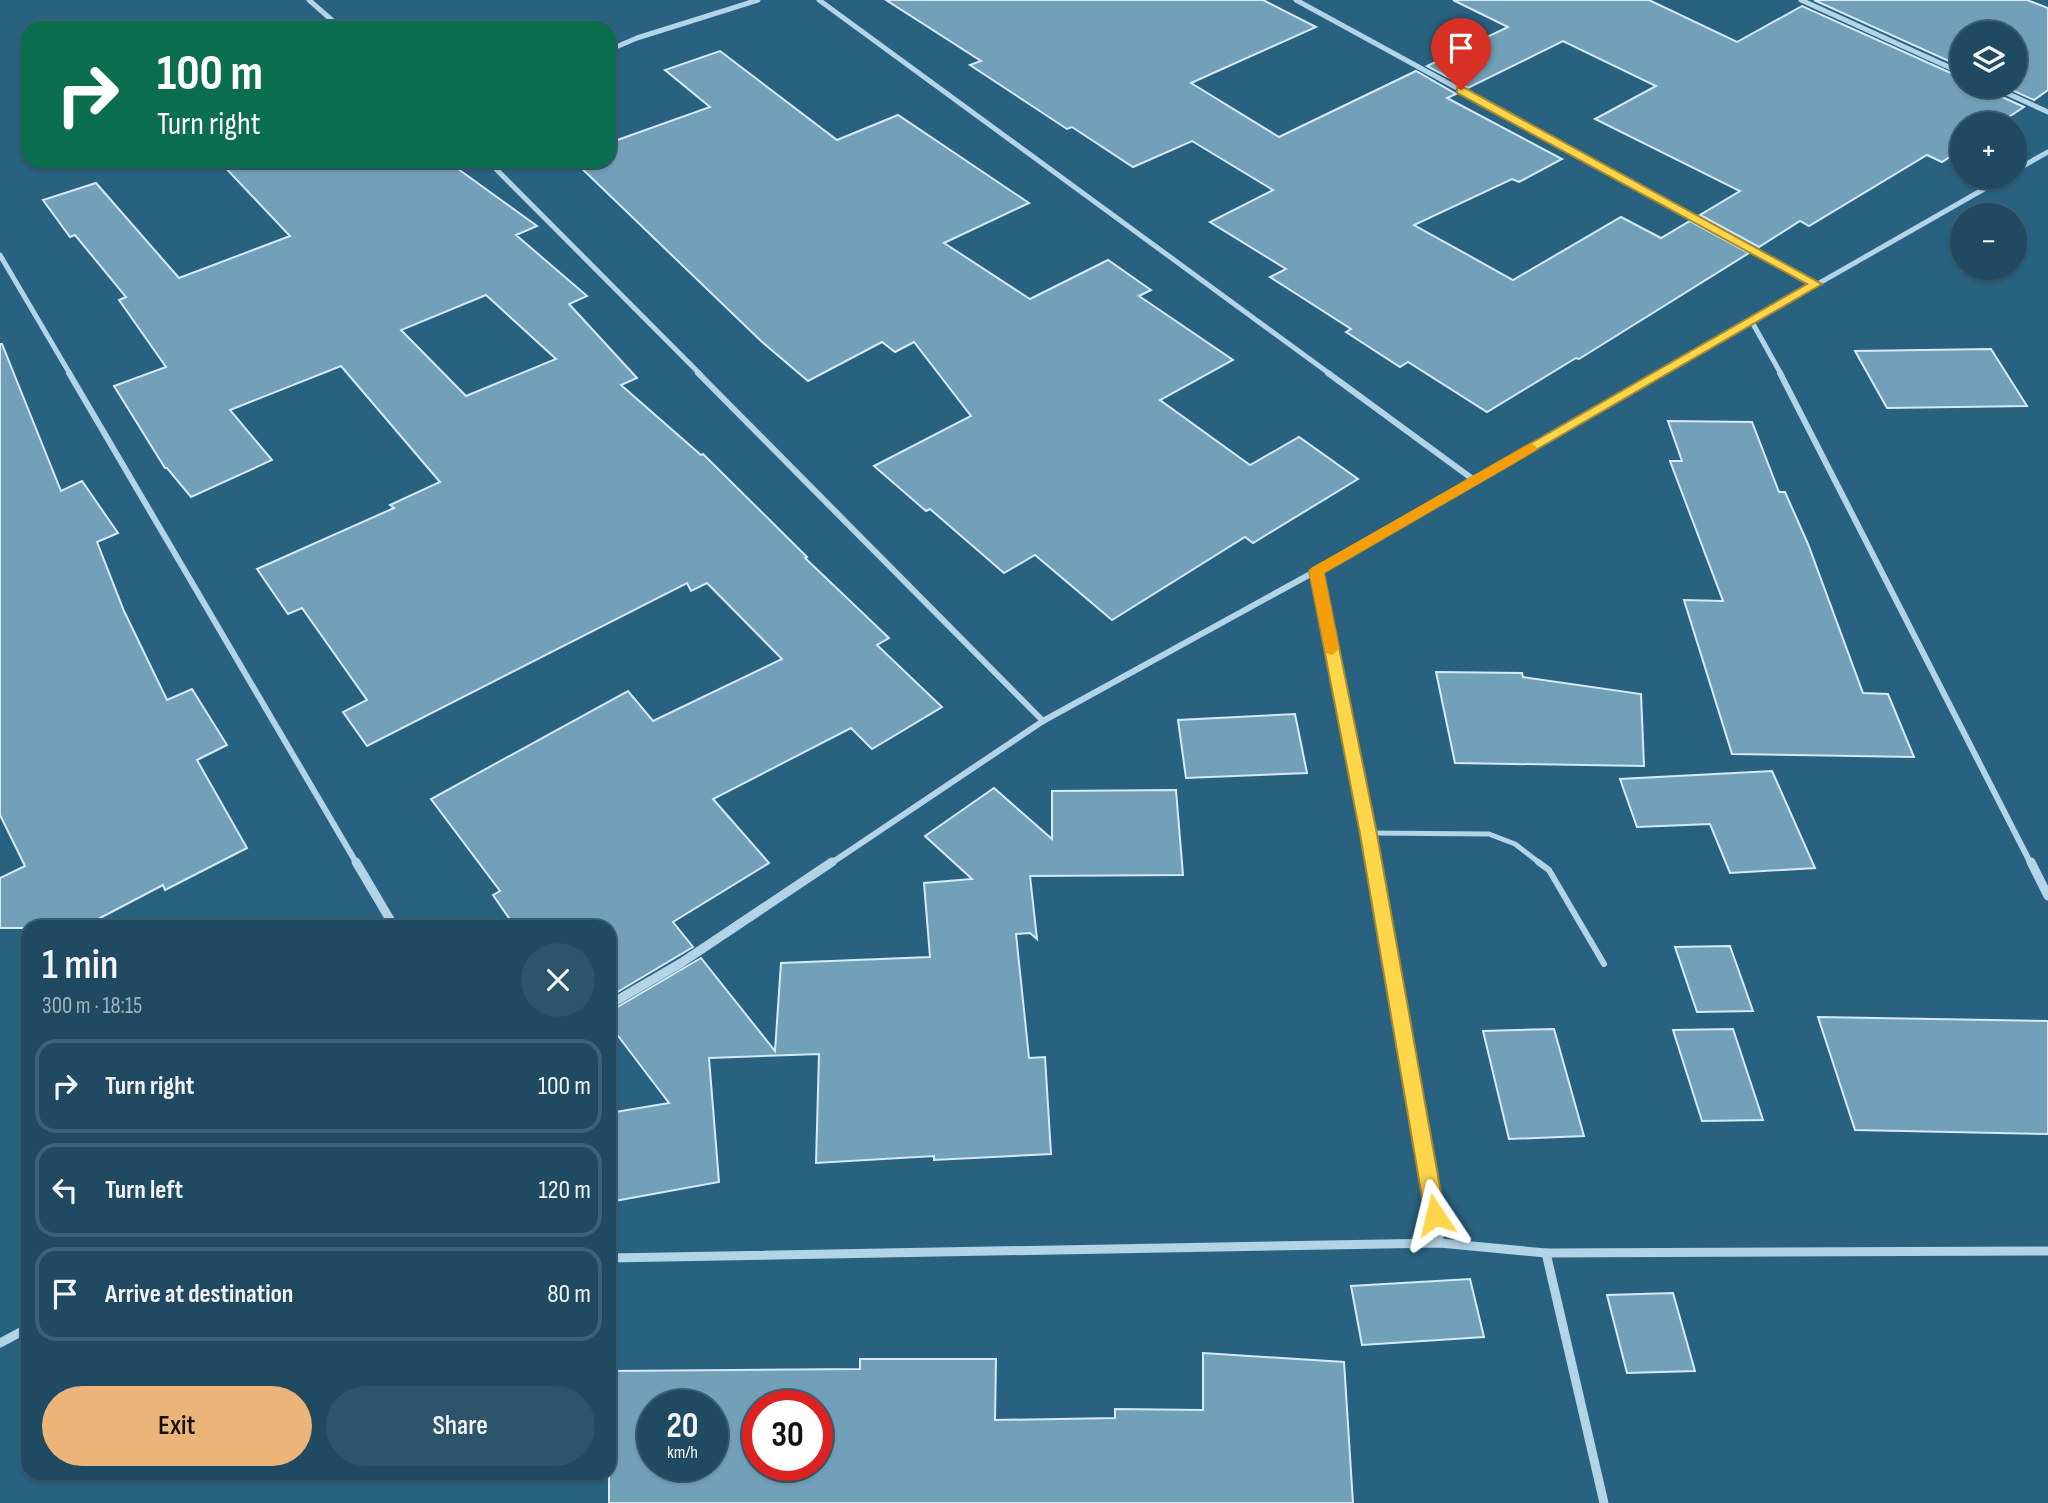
<!DOCTYPE html>
<meta charset="utf-8">
<style>
body{margin:0;font-family:"Sofia Sans Condensed",sans-serif;background:#2c546a;color:#f1f3f6;height:100vh;display:flex;flex-direction:column;font-size:26px;white-space:nowrap}
*{box-sizing:border-box;margin:0}
p{font-size:23px;color:#a1b3bd}
.icon{flex:none;width:38px;height:38px;fill:none;stroke:currentColor;stroke-width:2;stroke-linecap:round;stroke-linejoin:round}
.map{position:relative;flex:1;overflow:hidden}
.side{position:absolute;left:21px;top:920px;width:595px;height:560px;display:flex;flex-direction:column;background:#1f4a61;border-radius:21px;box-shadow:0 2px 5px #0004,0 0 0 2px #3c6276}
.side>*{flex:none}
.banner{position:absolute;left:21px;top:21px;width:595px;height:147px;border-radius:21px;box-shadow:0 2px 5px #0004,0 0 0 2px #3c6276;background:#0b6e4f;color:#fff;overflow:hidden}
.controls{position:absolute;left:1950px;top:21px;display:grid;gap:14px}
.controls a{display:grid;place-items:center;width:77px;height:77px;border-radius:50%;background:#1f4a61;box-shadow:0 2px 5px #0004,0 0 0 2px #3c6276;font-size:35px}
.speed{position:absolute;left:637px;top:1390px;display:flex;gap:14px;font-size:35px;font-weight:700;text-align:center}
.speed>*{display:grid;place-content:center;width:91px;height:91px;border-radius:50%;background:#1f4a61;box-shadow:0 2px 5px #0004,0 0 0 2px #3c6276;line-height:1}
.speed small{font-size:18px;font-weight:400}
.speed .limit{border:10px solid #d22;background:#fff;color:#111}
.pin{position:absolute;display:grid;place-items:center;width:60px;height:60px;color:#fff;margin:-72px -30px;border-radius:50% 50% 50% 0;rotate:-45deg;box-shadow:0 0 7px #0007}
.pin .icon{rotate:45deg}
.me{position:absolute;width:77px;margin:-38px;rotate:350deg;stroke-linejoin:round;filter:drop-shadow(0 0 5px #0008)}
.turn{display:flex;align-items:center;gap:24px;height:147px;padding:0 21px;font-size:32px}
.turn .icon{width:91px;height:91px;stroke-width:2.5}
.turn b{display:block;font-size:49px;line-height:60px}
.round{display:grid;place-items:center;flex:none;width:74px;height:74px;border-radius:37px;background:#2c546a}
.headline{display:flex;align-items:center;justify-content:space-between;height:119px;padding:0 21px}
h1{font-size:42px;font-weight:600;line-height:52px}
.cta{display:flex;gap:14px;margin-top:auto;padding:14px 21px}
.cta a{flex:1;height:80px;border-radius:42px;background:#ecb479;color:#111;font-size:28px;font-weight:600;line-height:80px;text-align:center}
.cta a+a{background:#2c546a;color:#f1f3f6}
ul{padding:0;list-style:none}
li{display:flex;align-items:center;gap:21px;height:94px;margin:0 14px 10px;padding:0 7px;border:4px solid #3c6276;border-radius:21px}
li div{flex:1}
li b{display:block;font-size:26px}
li em{font-style:normal}
.map>svg:first-child{display:block}
</style>
<div class="map">
<svg width="2048" height="1503" viewBox="0 0 2048 1503">
<rect width="100%" height="100%" fill="#296281"/>
<!-- building -->
<g fill="#71a0b8" stroke="#d5eaf5" stroke-width="2" fill-rule="evenodd">
<polygon points="886,0 1263,0 1316,27 1191,83 1279,137 1416,71 1456,94 1447,98 1562,159 1519,182 1512,179 1414,225 1513,280 1621,217 1661,238 1690,221 1749,253 1579,359 1576,358 1487,412 1408,362 1400,367 1346,332 1351,329 1270,277 1286,269 1210,222 1273,190 1192,141 1133,167 1072,127 1067,129 970,65 981,61"/>
<polygon points="1453,0 1649,0 1737,42 1802,6 1962,78 1962,86 1986,86 1989,91 2024,107 1998,124 1962,124 1962,149 1942,162 1927,155 1809,226 1800,221 1759,247 1700,215 1740,191 1595,119 1656,86 1563,41 1468,88 1427,66 1508,27"/>
<polygon points="1814,0 2027,0 2048,8 2048,90 2034,100 2003,86 2014,86 2014,33 1962,33 1962,67"/>
<polygon points="720,51 837,140 898,115 1029,203 944,243 1030,299 1108,260 1151,290 1139,296 1233,360 1160,400 1250,465 1299,437 1358,479 1253,543 1245,537 1112,620 1035,555 1004,573 930,509 926,511 874,466 971,416 914,342 895,352 882,342 808,381 761,341 574,161 609,161 609,143 710,107 665,70"/>
<path d="M219 161H447L537 226 516 235 587 296 569 304 637 378 621 385 701 455 703 454 807 557 805 558 889 638 877 645 942 707 872 749 851 728 713 799 769 863 673 922 693 947 609 997V928H516L493 895 500 891 431 799 628 691 653 721 782 659 707 583 691 591 687 583 367 746 343 712 367 700 302 608 288 614 257 569 394 508 390 505 440 482 341 366 230 410 272 460 191 497 167 468H165L114 386 166 367 119 300 126 297 75 235 70 237 43 200 96 183 179 278 290 236ZM486 295 556 359 466 396 401 330Z"/>
<polygon points="0,344 2,344 61,491 82,481 118,533 97,542 124,611 167,700 192,689 227,745 197,760 247,848 165,890 163,885 81,928 0,928 0,878 25,866 0,815"/>
<polygon points="1991,349 2027,406 1887,408 1855,351"/>
<polygon points="1668,421 1752,422 1779,492 1785,492 1808,544 1863,693 1888,694 1914,757 1732,754 1684,600 1723,601 1670,461 1682,461"/>
<polygon points="1436,672 1522,673 1523,677 1641,694 1644,766 1455,763"/>
<polygon points="1295,714 1307,773 1186,778 1178,720"/>
<polygon points="1772,771 1815,868 1730,873 1710,824 1637,827 1620,779"/>
<polygon points="994,788 1052,839 1052,791 1176,790 1183,875 1030,876 1037,939 1030,933 1016,934 1029,1058 1045,1057 1051,1154 934,1160 934,1156 816,1163 819,1054 709,1058 719,1182 609,1202 609,1113 669,1103 609,1024 609,1012 701,958 775,1051 781,963 930,957 924,883 972,879 925,836"/>
<polygon points="1730,946 1753,1011 1697,1012 1675,947"/>
<polygon points="1818,1017 2048,1021 2048,1134 1855,1130"/>
<polygon points="1554,1029 1584,1136 1509,1139 1483,1031"/>
<polygon points="1733,1029 1763,1120 1702,1121 1673,1030"/>
<polygon points="1470,1279 1484,1337 1362,1345 1351,1286"/>
<polygon points="1673,1293 1695,1371 1627,1373 1607,1295"/>
<path d="M1203 1353 1344 1362 1353 1503H609V1371L860 1369V1359H996L995 1420 1115 1418V1409L1203 1410ZM653 1405H712V1465H653ZM758 1405H817V1465H758Z"/>
</g>
<g fill="none" stroke-linecap="round" stroke-linejoin="round">
<!-- service-far1 -->
<polyline stroke="#b2d4e6" stroke-width="5" points="1368,833 1489,834 1515,844 1541,864"/>
<!-- service -->
<polyline stroke="#b2d4e6" stroke-width="6" points="1538,862 1549,870 1604,964"/>
<!-- minor-far2 -->
<g stroke="#b2d4e6" stroke-width="5">
<polyline points="309,0 341,28"/>
<polyline points="819,0 1330,374"/>
<polyline points="1296,0 1816,284"/>
<polyline points="1801,0 1962,73"/>
<polyline points="609,50 637,38 758,0"/>
<polyline points="1991,86 2048,112"/>
<polyline points="488,161 700,374"/>
<polyline points="2014,171 2048,152"/>
<polyline points="0,255 70,374"/>
<polyline points="1752,322 1781,374"/>
<polyline points="1660,374 2005,177"/>
</g>
<!-- minor-far1 -->
<g stroke="#b2d4e6" stroke-width="6">
<polyline points="69,373 357,864"/>
<polyline points="698,373 1043,721"/>
<polyline points="1328,373 1474,480"/>
<polyline points="1780,373 2031,864"/>
<polyline points="1316,571 1373,864"/>
<polyline points="830,864 1043,721 1316,571 1663,373"/>
</g>
<!-- minor -->
<g stroke="#b2d4e6" stroke-width="9">
<polyline points="356,862 395,928"/>
<polyline points="1373,862 1440,1243"/>
<polyline points="2031,862 2048,896"/>
<polyline points="609,1005 681,963 832,862"/>
<polyline points="1546,1253 1604,1503"/>
<polyline points="609,1258 1440,1243 1546,1253 2048,1251"/>
<polyline points="0,1343 28,1328"/>
</g>
</g>
<!-- route -->
<polygon fill="#ffd54a" stroke="#a68a30" stroke-width="2" points="1457,88 1465,88 1822,284 1324,573 1377,834 1445,1215 1442,1222 1435,1225 1428,1222 1425,1215 1360,834 1309,571 1807,284 1457,93"/>
<!-- slow -->
<polygon fill="#f59e0b" points="1531,443 1537,448 1535,451 1324,573 1339,649 1332,655 1326,653 1309,571 1311,568"/>
</svg>
<div class="controls">
<a><svg class="icon" aria-label="layers" viewBox="0 0 24 24"><path d="M12 4l9 5-9 5-9-5zM3 14l9 5 9-5"/></svg></a>
<a>+</a>
<a>−</a>
</div>
<div class="speed"><div>20<small>km/h</small></div><div class="limit">30</div></div>
<div class="pin" style="left:1461px;top:90px;background:#d93025"><svg class="icon" aria-label="arrive" viewBox="0 0 24 24"><path d="M6 21V4h12l-3 4 3 4H6"/></svg></div>
<svg class="me" style="left:1435px;top:1215px" viewBox="-20 -20 40 40"><path d="M0-17L14 15 0 8-14 15z" fill="#ffd54a" stroke="#fff" stroke-width="4"/></svg>
<div class="banner">
<div class="turn"><svg class="icon" aria-label="right" viewBox="0 0 24 24"><path d="M7 20v-9h11M14 6l5 5-5 5"/></svg><div><b>100 m</b>Turn right</div></div>
</div>
<section class="side">
<div class="headline"><div><h1>1 min</h1><p>300 m · 18:15</p></div><a class="round"><svg class="icon" aria-label="close" viewBox="0 0 24 24"><path d="M6 6l12 12M18 6L6 18"/></svg></a></div>
<ul>
<li><svg class="icon" aria-label="right" viewBox="0 0 24 24"><path d="M7 20v-9h11M14 6l5 5-5 5"/></svg><div><b>Turn right</b></div><em>100 m</em></li>
<li><svg class="icon" aria-label="left" viewBox="0 0 24 24"><path d="M17 20v-9H6M10 6l-5 5 5 5"/></svg><div><b>Turn left</b></div><em>120 m</em></li>
<li><svg class="icon" aria-label="arrive" viewBox="0 0 24 24"><path d="M6 21V4h12l-3 4 3 4H6"/></svg><div><b>Arrive at destination</b></div><em>80 m</em></li>
</ul>
<div class="cta"><a>Exit</a><a>Share</a></div>
</section>
</div>
